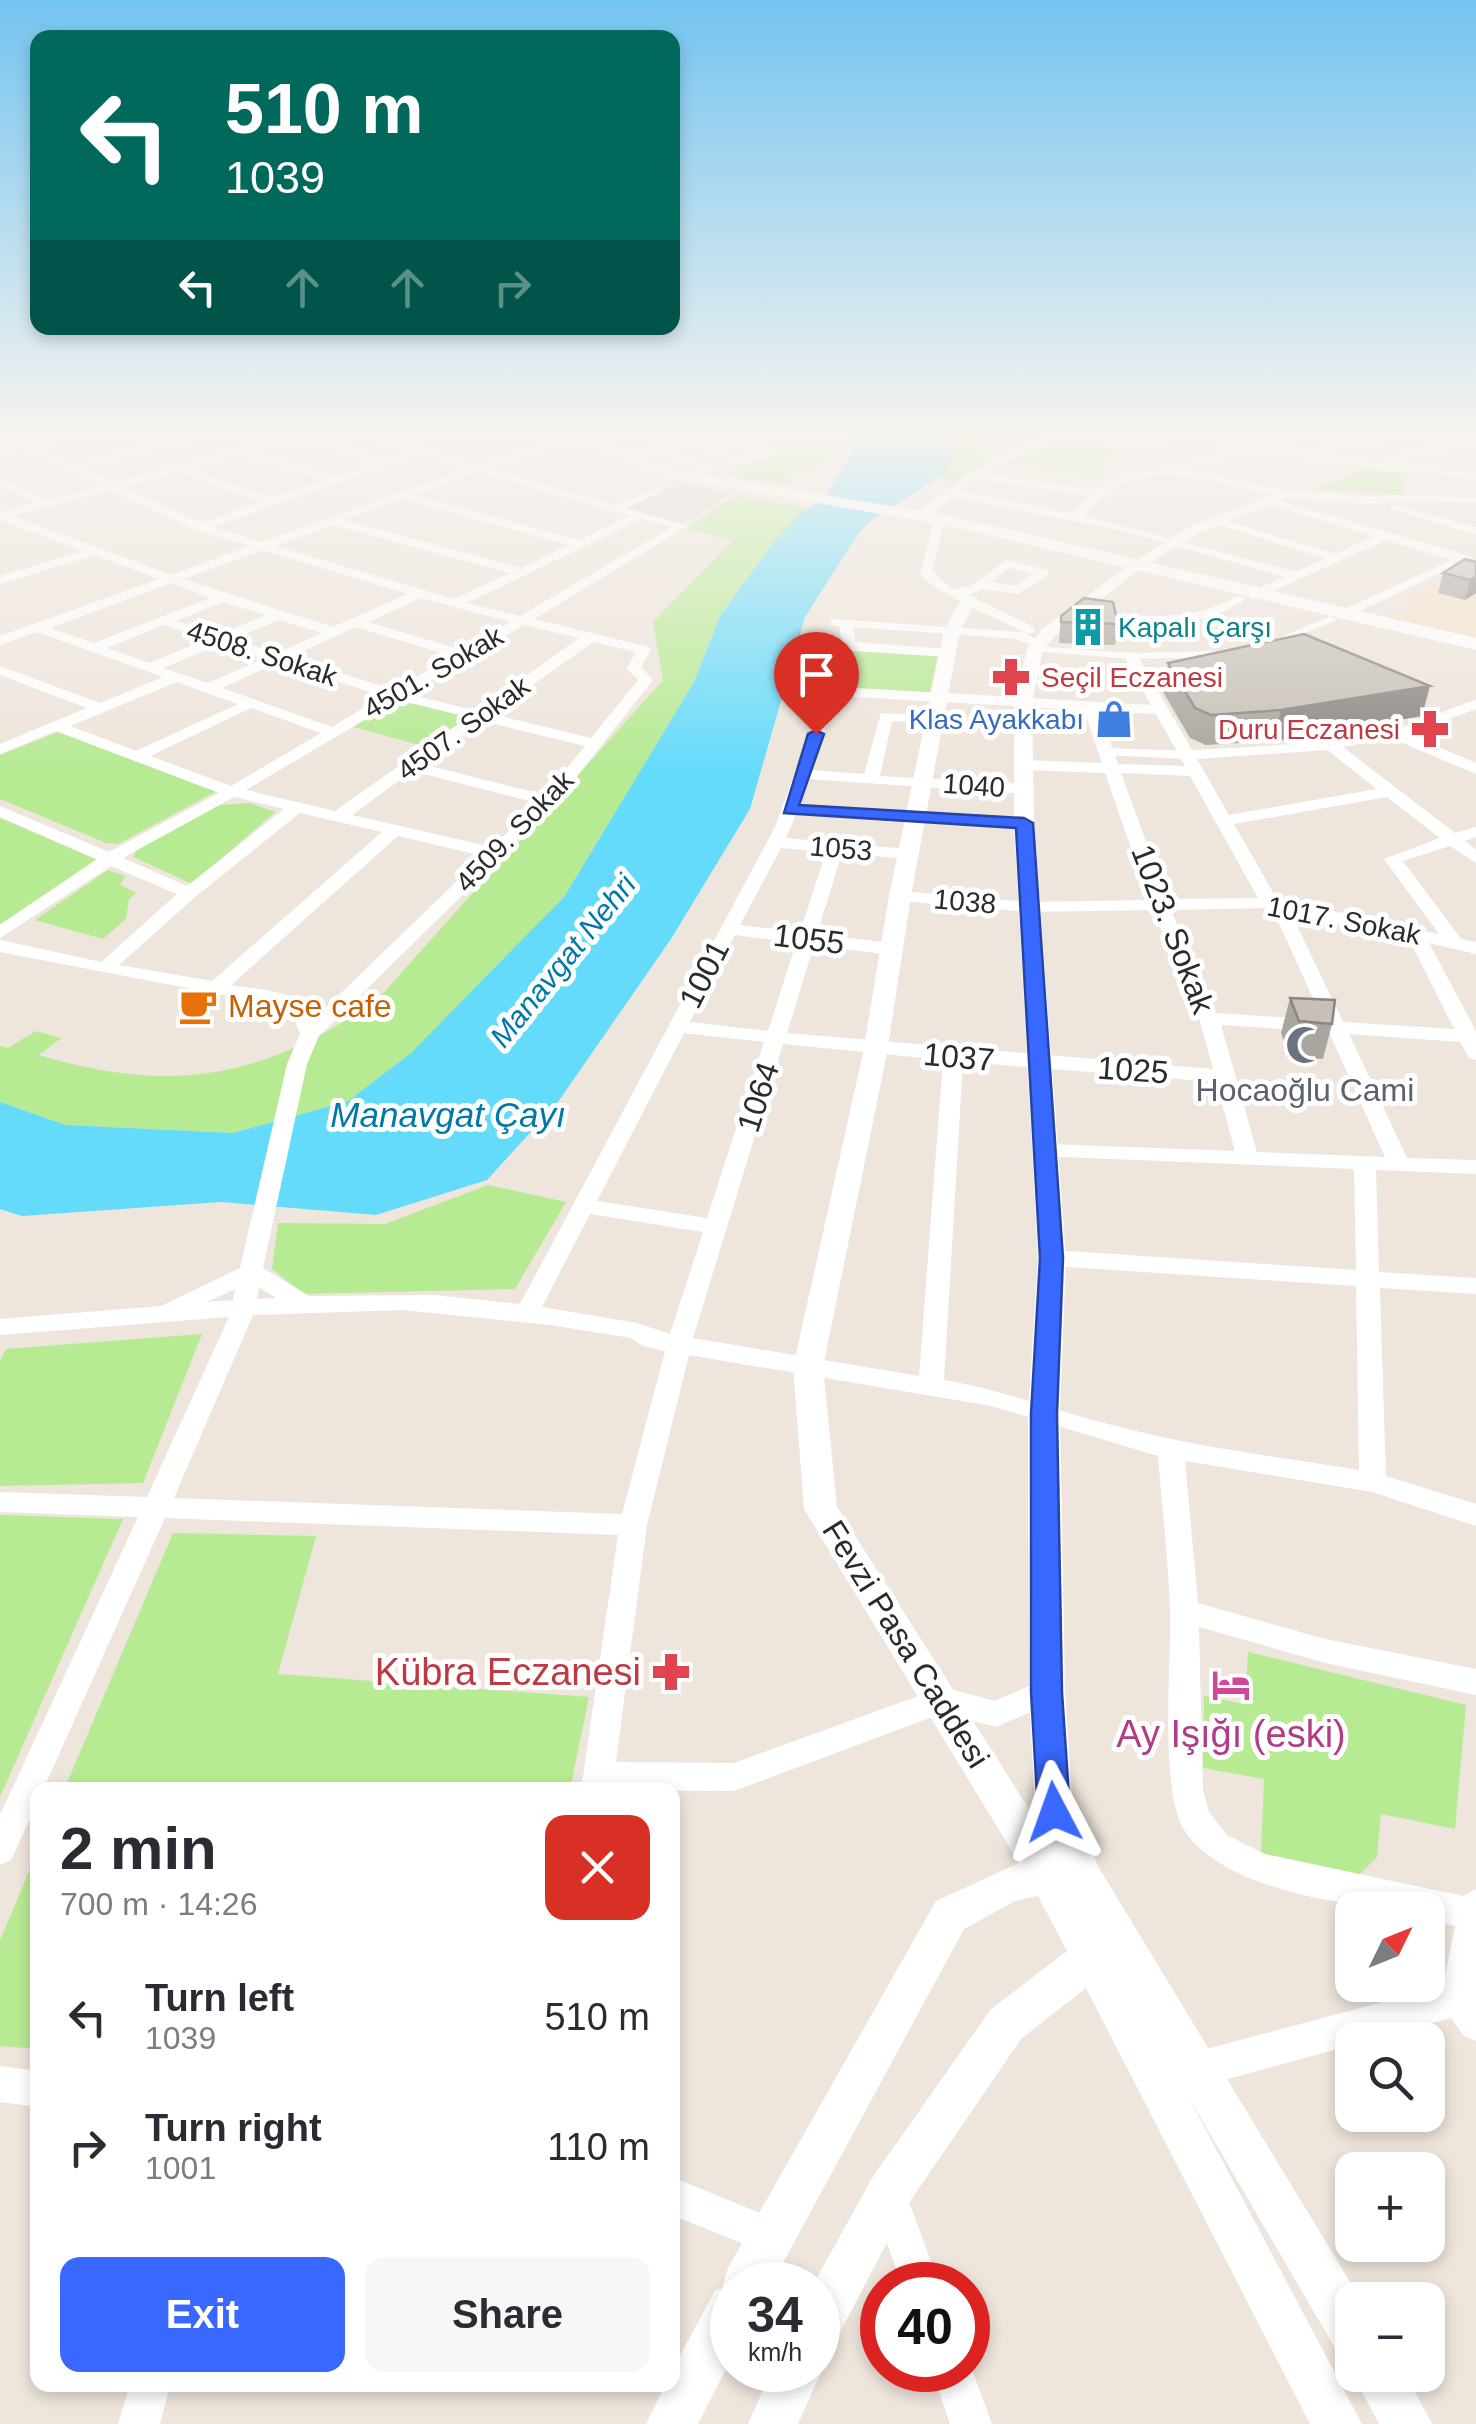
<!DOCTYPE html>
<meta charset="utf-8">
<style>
body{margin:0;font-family:Helvetica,sans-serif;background:#f7f7f7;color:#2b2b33;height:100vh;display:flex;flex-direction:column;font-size:38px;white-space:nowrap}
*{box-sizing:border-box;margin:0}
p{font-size:32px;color:#7c7c81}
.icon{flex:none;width:55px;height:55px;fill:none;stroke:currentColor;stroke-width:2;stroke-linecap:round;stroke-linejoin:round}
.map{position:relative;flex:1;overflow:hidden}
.sheet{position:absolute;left:30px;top:1782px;width:650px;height:610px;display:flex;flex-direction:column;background:#fff;border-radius:20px;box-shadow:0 5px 15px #0003}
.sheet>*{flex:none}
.guide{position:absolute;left:30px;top:30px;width:650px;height:305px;border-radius:20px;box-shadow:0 5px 15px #0003;background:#00695c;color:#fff;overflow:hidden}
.needle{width:65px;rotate:47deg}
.controls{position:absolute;left:1335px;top:1892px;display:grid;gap:20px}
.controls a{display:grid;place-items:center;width:110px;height:110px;border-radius:20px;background:#fff;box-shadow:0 5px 15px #0003;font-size:50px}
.speed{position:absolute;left:710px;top:2262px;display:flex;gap:20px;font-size:50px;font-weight:700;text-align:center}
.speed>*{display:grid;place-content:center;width:130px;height:130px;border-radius:50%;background:#fff;box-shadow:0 5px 15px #0003;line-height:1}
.speed small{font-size:25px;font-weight:400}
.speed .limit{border:15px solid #d22;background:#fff;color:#111}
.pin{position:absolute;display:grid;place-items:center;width:85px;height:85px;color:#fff;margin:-102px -42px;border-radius:50% 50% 50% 0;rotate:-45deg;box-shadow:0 0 10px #0007}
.pin .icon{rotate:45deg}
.me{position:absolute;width:110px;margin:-55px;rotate:356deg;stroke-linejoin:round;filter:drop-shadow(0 0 8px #0008)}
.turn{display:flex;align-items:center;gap:35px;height:210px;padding:0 30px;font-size:45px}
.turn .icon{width:130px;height:130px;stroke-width:2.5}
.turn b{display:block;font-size:70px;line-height:85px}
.lanes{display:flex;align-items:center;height:95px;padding:0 30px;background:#0003;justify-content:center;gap:50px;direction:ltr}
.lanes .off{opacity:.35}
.round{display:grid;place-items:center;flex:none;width:105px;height:105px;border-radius:20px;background:#f7f7f7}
.overview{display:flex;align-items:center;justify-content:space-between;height:170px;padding:0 30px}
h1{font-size:60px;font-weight:700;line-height:75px}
.action{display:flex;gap:20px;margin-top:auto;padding:20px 30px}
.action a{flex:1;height:115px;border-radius:20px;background:#3868ff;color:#fff;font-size:40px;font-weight:700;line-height:115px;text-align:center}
.action a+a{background:#f7f7f7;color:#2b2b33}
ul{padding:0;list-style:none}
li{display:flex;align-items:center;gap:30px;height:130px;padding:0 30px}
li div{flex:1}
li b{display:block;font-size:38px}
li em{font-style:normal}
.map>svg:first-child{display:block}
</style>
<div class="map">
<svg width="1476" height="2424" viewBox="0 0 1476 2424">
<rect width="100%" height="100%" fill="#eee5dc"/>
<!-- education -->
<g fill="#f2e2ca">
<polygon points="373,431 535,431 548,437 473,464"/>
<polygon points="1458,571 1476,575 1476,640 1386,618 1415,603 1400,597"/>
</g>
<!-- green -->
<g fill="#b6ea93">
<polygon points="939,431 1045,431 1051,433 1015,447 989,443 978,448 994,457 956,483 941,480 946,472"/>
<polygon points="1067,437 1119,449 1102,464 1108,473 1101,477 1007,463"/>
<polygon points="791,451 835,460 788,475 793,478 790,484 741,479 726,472 771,458 796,459 783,454"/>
<polygon points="1365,469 1408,473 1402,495 1314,489"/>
<path d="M735 495 807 508 773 544 720 616 694 682 564 897 460 1007 411 1053 348 1101 233 1133 66 1125 0 1102V1046L8 1048 36 1031 61 1038 39 1055C172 1095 264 1079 378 999L663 680 653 622 733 540 687 529Z"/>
<polygon points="852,648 938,655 929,696 839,690"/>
<polygon points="400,700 472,718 427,747 353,727"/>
<polygon points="58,732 217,791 118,844 106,843 0,799 0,755"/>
<polygon points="250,803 275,812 192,884 134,857 136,850 219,805"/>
<polygon points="0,818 97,860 0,924"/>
<polygon points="108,870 125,876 120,885 136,893 129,899 126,919 103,939 35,920"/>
<polygon points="488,1185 566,1202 515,1289 304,1294 272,1269 278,1223 385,1224"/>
<polygon points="202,1334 143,1483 0,1486 0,1361 6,1349"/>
<polygon points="0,1515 123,1519 0,1797"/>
<polygon points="173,1533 316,1536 278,1674 589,1697 570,1790 64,1790"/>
<polygon points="1248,1652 1466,1705 1455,1829 1381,1814 1377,1857 1357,1877 1261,1853 1264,1779 1203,1768 1204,1696 1245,1704"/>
<polygon points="37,1853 37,2049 0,2046 0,1940"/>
</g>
<!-- plaza -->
<polygon fill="#dad5cf" points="682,484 730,494 683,523 621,507"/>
<!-- water -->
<polygon fill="#65dbfb" points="848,431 939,431 953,454 946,472 869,522 856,537 805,617 750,809 671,939 558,1102 487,1180 376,1215 221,1202 22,1216 0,1209 0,1102 66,1125 233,1133 348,1101 411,1053 564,897 694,682 720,616 773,543 807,508 825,499 854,447"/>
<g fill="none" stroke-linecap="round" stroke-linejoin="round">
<!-- pedestrian -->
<g fill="#fff" fill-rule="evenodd">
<path d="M1237 596 1246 598C1205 631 1146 624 1096 618L1091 615 1096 612C1146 617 1193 622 1237 596Z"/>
<polygon points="1331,616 1336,619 1335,621 1268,648 1259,646"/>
<polygon points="1035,646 1131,653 1224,651 1229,654 1224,657 1131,659 1031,651 1030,649"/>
<polygon points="1107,748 1187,751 1193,755 1187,759 1103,755 1103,749"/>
</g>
<!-- minor -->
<g fill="#fff" fill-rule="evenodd">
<path d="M0 431 75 465 207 431H227L84 469 113 482 306 431H325L311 437 385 460 411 451 355 431H372L476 465 589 431H608L488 468 613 505 661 488V492L626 508 688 526 534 619 649 647 651 650 641 667 653 680 555 804 319 1036 307 1064 263 1268 309 1296 433 1295 520 1304 775 827 841 646 840 626 831 625V619L1023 632C988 613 950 601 920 575L933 524 937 521 921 515V509L975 469 1054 434 1051 431H1074L1133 444 1174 431H1207L1260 443 1305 431H1324L1274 446 1305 453 1384 434 1382 431 1400 432V436L1318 455 1385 464 1383 459 1476 437V443L1388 464 1476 472V478L1338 466 1261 450 1185 469 1289 491 1377 497 1388 495 1476 497V503L1388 501 1377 504C1348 502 1319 501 1290 498 1230 490 1163 455 1107 491L1112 493V497H1101L1084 516 1296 572 1325 558 1206 521 1216 518 1336 554 1374 536 1268 504 1272 499 1474 557 1343 619 1338 618V612L1452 560 1386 540 1255 599 1250 598V592L1285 577 1124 531 952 497 934 511 952 520 944 523 932 571 953 590 972 585 1007 560 1048 570V576L1018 594 983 589 968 595 1034 627V633H1025L1046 644 1039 648 1016 639 854 627 855 642 948 649 955 653 948 657 853 651 840 687 1151 705 1124 656 1131 652 1136 653 1192 750C1262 746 1336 744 1402 727 1428 720 1451 707 1476 700V709L1408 734 1476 763V774L1391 738 1343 747 1455 833 1476 827V837L1465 841 1476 850V863L1450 846 1403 861 1461 939 1476 942V954L1429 943 1476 1031V1060L1469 1058 1460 1042 1349 1034 1407 1158 1476 1160V1174L1376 1170 1379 1272 1476 1278V1294L1380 1288 1386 1476 1476 1504V1526L1372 1492 1185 1461 1198 1603 1325 1639 1476 1669V1695L1325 1663 1199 1627 1203 1789 1209 1812 1227 1835 1265 1854 1463 1896 1476 1889V2041L1464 2036 1451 2018 1370 2040H1352V2045L1199 2087 1186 2082 1181 2069 1186 2056 1199 2051 1443 1986 1455 1926 1428 1920V1910C1360 1910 1220 1891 1183 1828 1160 1787 1171 1666 1170 1616 1169 1563 1162 1509 1158 1456L991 1406 689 1355 647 1525 616 1762 734 1763 943 1687 995 1701 1047 1678 1058 1682 1062 1691 1058 1700 996 1727 943 1713 734 1791 581 1790 618 1535 165 1518 43 1790H38V1802L11 1860 0 1865V1815L138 1517 0 1512V1492L147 1497 229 1317 0 1335V1319L161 1306 240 1268 287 1064 300 1034 292 1013 280 1006 0 952V940L101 962 177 894 111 866 0 938V925L97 859 0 817V806L109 852 219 793 56 731 0 754V744L87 708 0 675V666L100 703 163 677 37 632 0 645V636L159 579 95 555 0 584V576L83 551 0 520V512L36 503 0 484V477L48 500 102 486 0 438ZM1189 434 1247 447 1158 470 1122 473 1096 490 983 473 1065 436 1133 450ZM300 440 374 463 336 477 252 452ZM422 454 466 469 262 542 212 527ZM240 456 324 480 272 498 190 469ZM178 472 261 502 201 523 123 487ZM477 472 630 516 579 540 413 495ZM976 479 1090 496 1072 514 959 491ZM111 490 196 530 250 546 171 575 13 516ZM402 499 569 545 521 568 344 520ZM642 519 672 527 520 616 467 603ZM333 525 510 573 454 599 275 546ZM263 550 408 594 333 627 183 579ZM1009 568 1033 574 1016 586 992 582ZM171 583 210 598 94 643 50 628ZM421 598 511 622 462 650 368 622ZM223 602 266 615 220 634 176 621ZM279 620 322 633 277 653 233 639ZM164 625 207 639 150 663 107 648ZM524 625 579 638 477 711 408 694ZM356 627 452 656 394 690 290 657ZM593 642 636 652 627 668 638 680 591 738 492 714ZM221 644 265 658 208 683 163 668ZM278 662 383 696 332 727 222 688ZM177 682 238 704 136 751 70 726ZM837 696 1084 710 1102 763 1024 760 1016 765 1024 770 1105 773 1149 900 1031 902 900 891 891 896 900 901 1031 912 1153 910 1199 1018 1213 1069 787 1033 814 945 891 955 900 949 891 943 817 934 842 853 908 859 917 854 908 849 786 838 796 814 1024 828 1032 823 1024 818 799 805 808 779 1024 794 1032 789 1024 784 880 776 892 721 941 722V716L936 715 881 713 864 774 811 770ZM398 700 468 717 335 811 246 790ZM251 708 321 733 231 786 150 756ZM1099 711 1156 714 1185 766 1118 764ZM483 721 585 746 545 795 422 764ZM1327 750 1377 789 1229 815 1197 759ZM412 771 538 803 492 847 352 815ZM1121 773 1190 776 1258 898 1167 899ZM234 797 284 809 187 886 123 858ZM1387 797 1440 838 1384 859 1439 934 1277 899 1234 824ZM300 813 382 832 212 981 119 965 195 897ZM398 836 483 856 314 1019C303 989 258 990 231 985ZM781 848 826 852 800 932 740 925ZM1265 908 1277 919 1323 1020 1216 1013 1171 910ZM1291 913 1409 939 1454 1029 1343 1022ZM735 935 796 943 768 1031 690 1022ZM1221 1025 1329 1032 1385 1157 1257 1152ZM684 1033 764 1042 707 1218 597 1201ZM783 1044 943 1060 919 1376 693 1338ZM963 1062 1216 1082 1235 1151 1047 1144 1039 1146 1036 1151 1039 1156 1354 1169 1356 1270 1052 1250 1040 1258 1052 1266 1356 1286 1359 1470C1278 1457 1195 1447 1116 1426 1058 1412 1003 1390 944 1380ZM590 1214 703 1232 670 1334 637 1323 542 1307ZM259 1287 276 1298 257 1299ZM235 1289 233 1300 207 1302ZM403 1310 550 1325 631 1338 643 1346 665 1351 622 1514 174 1498 253 1315Z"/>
<path d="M626 431H642L670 443 696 436 701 439 696 442 739 457 760 451 702 435 707 432 778 451C727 479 711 438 667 450L715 468 711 473 655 454 623 460V456L659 446Z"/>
<polygon points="779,431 835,431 836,433 831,436"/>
<polygon points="1391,505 1476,527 1476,535 1391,509"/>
<polygon points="0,2066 38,2071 38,2107 0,2102"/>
<polygon points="888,2175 901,2181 940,2285 902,2285 869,2194 875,2181"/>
<polygon points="672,2177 784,2223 790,2236 784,2249 771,2255 672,2215"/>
<polygon points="968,2359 992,2424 950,2424 932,2370 968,2370"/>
<polygon points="130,2385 170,2385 160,2424 118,2424"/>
</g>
<!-- tertiary -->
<g fill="#fff" fill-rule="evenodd">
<polygon points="66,431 91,431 0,455 0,447"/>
<polygon points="1284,491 1296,494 1201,532 1138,570 1055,636 1043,650 1032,704 1034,823 1066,1258 1060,1414 1065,1691 1073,1812 1099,1868 1361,2300 1352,2300 1352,2355 1335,2348 1188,2096 1362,2424 1310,2424 1086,1988 1021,2039 904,2210 835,2342 818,2349 818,2285 813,2285 872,2178 991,2009 1067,1951 1038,1896 1015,1901 964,1929 771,2285 732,2285 732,2357 698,2424 646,2424 665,2385 672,2385 672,2370 715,2291 722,2288 728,2268 936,1901 1019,1863 804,1509 793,1367 863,1053 889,896 944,630 963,597 975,597 977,600 960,630 911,896 887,1053 823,1367 837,1507 1043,1831 1035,1812 1029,1691 1028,1414 1038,1258 1014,823 1014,704 1027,649 1043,628 1132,563 1191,526"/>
<polygon points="818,2360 822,2370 798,2424 748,2424 772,2370 818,2370"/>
<polygon points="1353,2375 1406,2375 1432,2424 1379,2424"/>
</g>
<!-- secondary -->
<polygon fill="#fff" fill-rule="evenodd" points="552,431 573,431 669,469 946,515 1476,638 1476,650 946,525 666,477"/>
</g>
<!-- wall -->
<g fill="#aaa59e">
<polygon points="1476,562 1476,593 1465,600 1438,593 1443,573"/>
<polygon points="1061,616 1118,624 1115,645 1059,643"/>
<polygon points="1168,663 1422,716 1274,741 1206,745 1190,738 1163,692"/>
<polygon points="1290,998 1332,1024 1323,1059 1290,1057 1281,1033"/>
</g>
<!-- shaded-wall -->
<g fill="#8b8681">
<polygon points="1476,576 1476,593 1465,600 1470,580"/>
<polygon points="1430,686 1422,716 1274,741 1281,710"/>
</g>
<!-- building -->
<g fill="#c6c0b8" stroke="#8b8681" stroke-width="2.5">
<polygon points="1465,559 1476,562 1476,576 1470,580 1443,573"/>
<polygon points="1084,598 1113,602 1118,624 1061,622 1061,616"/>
<polygon points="1304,634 1430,686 1281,710 1211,715 1195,708 1168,663"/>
<polygon points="1290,998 1335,1000 1332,1024 1299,1021"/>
</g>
<!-- sky -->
<linearGradient id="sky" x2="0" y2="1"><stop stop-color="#73c4f0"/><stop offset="0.56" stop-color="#f7f3ef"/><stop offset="1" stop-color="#f7f3ef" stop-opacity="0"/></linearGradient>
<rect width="1476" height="771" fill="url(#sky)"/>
<!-- route -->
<polygon fill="#3868ff" stroke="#2444a6" stroke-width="2.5" points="816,730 824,734 799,805 1024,818 1033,823 1063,1258 1057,1414 1062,1692 1070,1812 1066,1822 1054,1826 1043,1822 1038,1812 1031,1692 1031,1414 1040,1258 1016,828 784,813 808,734"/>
<!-- icons -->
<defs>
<g id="building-bare" transform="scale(3)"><path d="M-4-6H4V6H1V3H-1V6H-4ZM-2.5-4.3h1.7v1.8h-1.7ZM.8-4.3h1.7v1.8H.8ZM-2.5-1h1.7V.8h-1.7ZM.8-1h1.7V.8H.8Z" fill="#0f9aa8" stroke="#fff" stroke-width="2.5" paint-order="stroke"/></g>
<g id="pharmacy-bare" transform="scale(3)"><path d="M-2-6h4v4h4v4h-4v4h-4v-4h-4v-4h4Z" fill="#e0444e" stroke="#fff" stroke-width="2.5" paint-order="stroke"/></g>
<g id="shop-bare" transform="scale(3)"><path d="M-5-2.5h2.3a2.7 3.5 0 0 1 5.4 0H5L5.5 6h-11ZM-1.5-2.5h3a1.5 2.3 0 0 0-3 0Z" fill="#3f7fe0" stroke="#fff" stroke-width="2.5" paint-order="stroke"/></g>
<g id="cafe-bare" transform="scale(3)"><path d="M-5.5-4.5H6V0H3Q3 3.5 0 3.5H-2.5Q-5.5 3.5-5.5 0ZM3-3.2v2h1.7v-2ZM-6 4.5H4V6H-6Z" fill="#e8710a" stroke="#fff" stroke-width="2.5" paint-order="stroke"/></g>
<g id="mosque-bare" transform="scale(3)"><path d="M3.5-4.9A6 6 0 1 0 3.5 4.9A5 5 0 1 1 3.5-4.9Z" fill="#6b7280" stroke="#fff" stroke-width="2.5" paint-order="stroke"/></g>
<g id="hotel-bare" transform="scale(3)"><path d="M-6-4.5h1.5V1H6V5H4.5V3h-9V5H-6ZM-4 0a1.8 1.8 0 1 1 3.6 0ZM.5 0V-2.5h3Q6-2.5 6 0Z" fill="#d1479c" stroke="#fff" stroke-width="2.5" paint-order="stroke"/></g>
</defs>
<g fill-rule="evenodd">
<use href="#building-bare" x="1088" y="627"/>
<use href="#pharmacy-bare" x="1011" y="677"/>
<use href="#shop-bare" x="1114" y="719"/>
<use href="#pharmacy-bare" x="1430" y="729"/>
<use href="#cafe-bare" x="198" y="1006"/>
<use href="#mosque-bare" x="1305" y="1045"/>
<use href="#pharmacy-bare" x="671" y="1672"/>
<use href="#hotel-bare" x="1231" y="1685"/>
</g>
<g text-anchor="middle" stroke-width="10" stroke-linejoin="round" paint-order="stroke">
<!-- far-culture labels -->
<g font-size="28" fill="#0d838f" stroke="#fff" text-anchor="start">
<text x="1118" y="637">Kapalı Çarşı</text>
</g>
<!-- far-street labels -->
<g font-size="28" fill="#2b2b2b" stroke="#fff">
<text transform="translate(262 653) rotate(18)" y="10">4508. Sokak</text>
<text transform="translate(433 672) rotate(-30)" y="10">4501. Sokak</text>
<text transform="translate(463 728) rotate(-36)" y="10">4507. Sokak</text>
<text transform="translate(974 785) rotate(4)" y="10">1040</text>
<text transform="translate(514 831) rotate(-46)" y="10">4509. Sokak</text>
<text transform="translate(841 848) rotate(5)" y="10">1053</text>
<text transform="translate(965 901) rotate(5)" y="10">1038</text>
<text transform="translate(1344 920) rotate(11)" y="10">1017. Sokak</text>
</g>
<!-- far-health labels -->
<g font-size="28" fill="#be3a42" stroke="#fff" text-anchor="start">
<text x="1041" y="687">Seçil Eczanesi</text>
<text x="1400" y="739" text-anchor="end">Duru Eczanesi</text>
</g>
<!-- far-shop labels -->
<g font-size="28" fill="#366cbe" stroke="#fff" text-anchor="end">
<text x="1084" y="729">Klas Ayakkabı</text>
</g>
<!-- far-water labels -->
<g font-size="30" font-style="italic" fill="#0079aa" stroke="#fff">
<text transform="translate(563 961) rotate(-51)" y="10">Manavgat Nehri</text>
</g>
<!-- street labels -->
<g font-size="32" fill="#2b2b2b" stroke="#fff">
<text transform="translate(1173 929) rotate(69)" y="11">1023. Sokak</text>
<text transform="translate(809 939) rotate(7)" y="11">1055</text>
<text transform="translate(704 974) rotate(-63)" y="11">1001</text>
<text transform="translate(959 1057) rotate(5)" y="11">1037</text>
<text transform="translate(1133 1070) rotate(4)" y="11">1025</text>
<text transform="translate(758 1097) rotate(-72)" y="11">1064</text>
<text transform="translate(906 1644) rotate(58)" y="11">Fevzi Pasa Caddesi</text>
</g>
<!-- food labels -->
<g font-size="32" fill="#c56008" stroke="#fff" text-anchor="start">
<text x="228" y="1017">Mayse cafe</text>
</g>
<!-- worship labels -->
<g font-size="32" fill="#5b616d" stroke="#fff">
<text x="1305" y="1101">Hocaoğlu Cami</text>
</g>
<!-- water labels -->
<g font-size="35" font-style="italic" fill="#0079aa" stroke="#fff">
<text x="448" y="1127">Manavgat Çayı</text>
</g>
<!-- near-health labels -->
<g font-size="38" fill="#be3a42" stroke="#fff" text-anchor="end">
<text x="641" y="1685">Kübra Eczanesi</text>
</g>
<!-- near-hotel labels -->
<g font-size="38" fill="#b23c85" stroke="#fff">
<text x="1231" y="1747">Ay Işığı (eski)</text>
</g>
</g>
</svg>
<div class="controls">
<a><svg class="needle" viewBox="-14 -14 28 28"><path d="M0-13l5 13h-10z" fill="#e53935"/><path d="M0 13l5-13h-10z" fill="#7c7c81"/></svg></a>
<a><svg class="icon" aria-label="search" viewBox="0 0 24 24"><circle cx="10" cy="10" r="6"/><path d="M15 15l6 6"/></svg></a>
<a>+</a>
<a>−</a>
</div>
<div class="speed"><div>34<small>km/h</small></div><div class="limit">40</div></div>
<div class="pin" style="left:816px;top:734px;background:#d93025"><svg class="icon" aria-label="arrive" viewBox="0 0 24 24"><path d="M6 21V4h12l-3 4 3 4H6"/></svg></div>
<svg class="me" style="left:1054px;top:1812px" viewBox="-20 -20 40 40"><path d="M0-17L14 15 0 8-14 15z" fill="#3868ff" stroke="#fff" stroke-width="4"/></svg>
<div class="guide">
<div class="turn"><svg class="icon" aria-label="left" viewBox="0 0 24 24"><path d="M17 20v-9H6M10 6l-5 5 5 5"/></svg><div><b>510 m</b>1039</div></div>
<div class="lanes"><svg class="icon" aria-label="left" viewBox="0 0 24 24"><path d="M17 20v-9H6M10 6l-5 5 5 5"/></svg><svg class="icon off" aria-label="ahead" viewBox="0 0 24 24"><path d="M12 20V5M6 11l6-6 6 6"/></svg><svg class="icon off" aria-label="ahead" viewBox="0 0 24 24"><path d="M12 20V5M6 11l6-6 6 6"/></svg><svg class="icon off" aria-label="right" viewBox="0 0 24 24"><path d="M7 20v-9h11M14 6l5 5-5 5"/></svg></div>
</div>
<section class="sheet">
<div class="overview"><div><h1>2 min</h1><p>700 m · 14:26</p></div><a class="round" style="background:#d93025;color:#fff"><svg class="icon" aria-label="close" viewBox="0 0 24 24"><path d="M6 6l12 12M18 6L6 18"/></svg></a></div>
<ul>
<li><svg class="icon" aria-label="left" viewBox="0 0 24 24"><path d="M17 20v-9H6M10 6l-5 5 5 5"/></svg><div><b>Turn left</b><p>1039</p></div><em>510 m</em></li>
<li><svg class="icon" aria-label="right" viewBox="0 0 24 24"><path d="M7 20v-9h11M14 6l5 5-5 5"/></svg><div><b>Turn right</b><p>1001</p></div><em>110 m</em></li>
</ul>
<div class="action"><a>Exit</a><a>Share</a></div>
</section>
</div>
